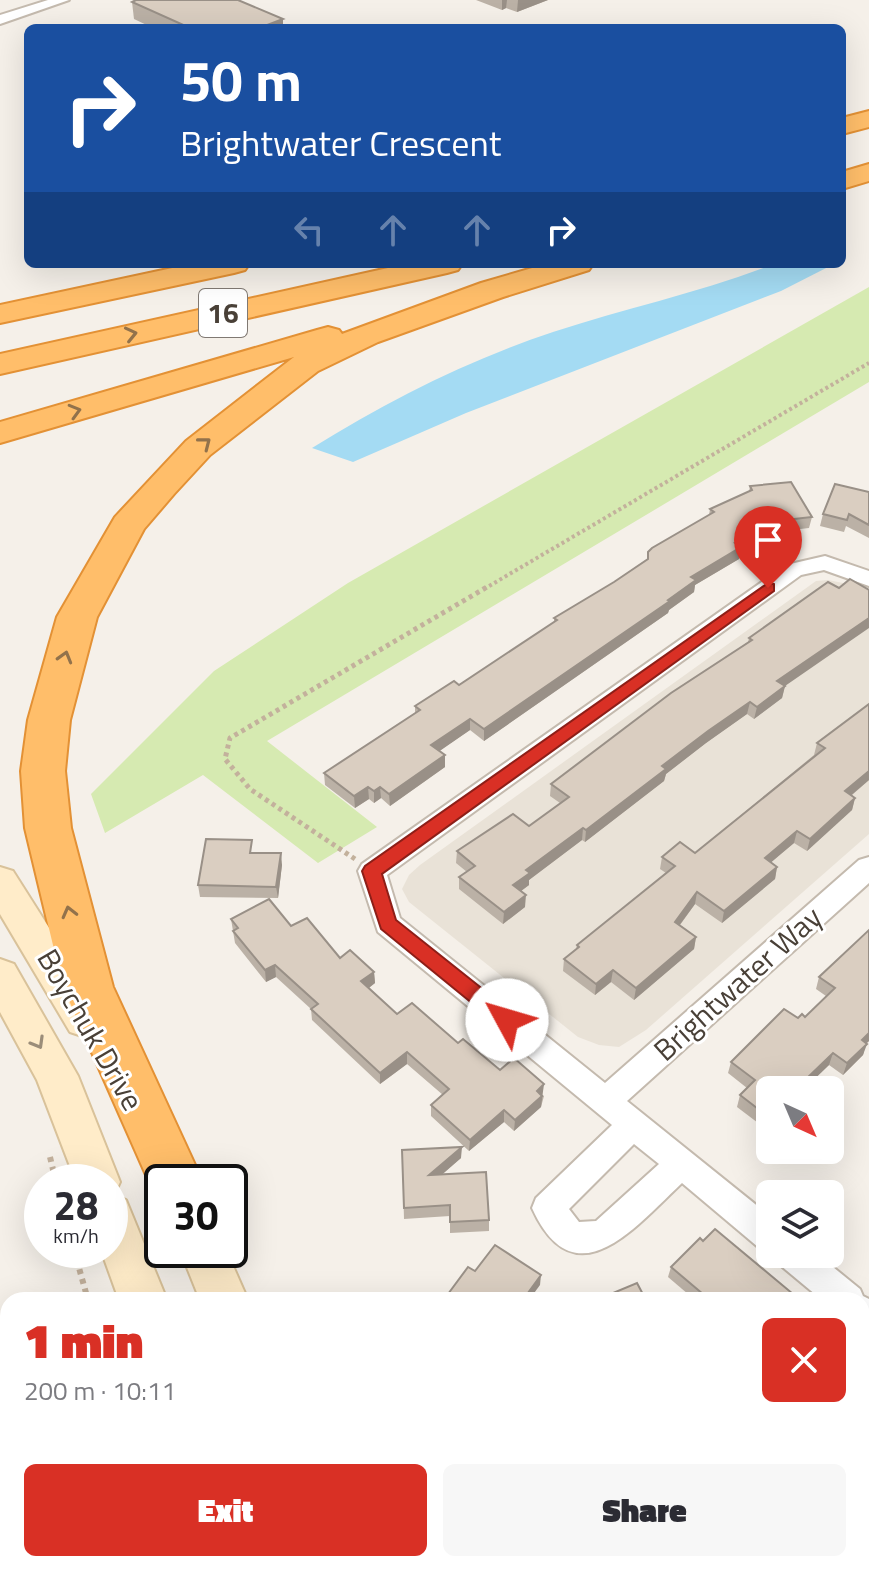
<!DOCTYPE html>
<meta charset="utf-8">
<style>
body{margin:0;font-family:"Titillium Web",sans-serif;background:#f7f7f7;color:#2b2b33;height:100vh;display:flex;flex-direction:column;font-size:30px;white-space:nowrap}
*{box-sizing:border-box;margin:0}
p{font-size:26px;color:#7c7c81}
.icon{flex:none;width:44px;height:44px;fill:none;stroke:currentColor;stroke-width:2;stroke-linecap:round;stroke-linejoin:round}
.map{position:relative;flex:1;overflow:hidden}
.details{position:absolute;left:0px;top:1292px;width:870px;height:280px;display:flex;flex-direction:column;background:#fff;border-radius:24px 24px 0 0;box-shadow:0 8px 32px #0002}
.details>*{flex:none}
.banner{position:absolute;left:24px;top:24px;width:822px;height:244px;border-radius:12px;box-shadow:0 8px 32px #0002;background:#1a4fa0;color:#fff;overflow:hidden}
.needle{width:52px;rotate:136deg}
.buttons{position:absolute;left:756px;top:1076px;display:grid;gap:16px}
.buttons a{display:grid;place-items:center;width:88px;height:88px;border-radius:12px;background:#fff;box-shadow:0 8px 32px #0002;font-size:40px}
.speed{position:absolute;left:24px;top:1164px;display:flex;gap:16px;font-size:40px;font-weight:700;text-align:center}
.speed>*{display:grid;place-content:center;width:104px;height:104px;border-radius:50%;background:#fff;box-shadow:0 8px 32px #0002;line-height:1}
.speed small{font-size:20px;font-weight:400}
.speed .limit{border:4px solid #111;border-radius:12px;background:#fff;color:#111}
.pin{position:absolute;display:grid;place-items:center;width:68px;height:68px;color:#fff;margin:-82px -34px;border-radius:50% 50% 50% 0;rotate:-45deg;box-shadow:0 0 8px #0007}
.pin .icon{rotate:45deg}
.me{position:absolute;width:88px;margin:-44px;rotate:309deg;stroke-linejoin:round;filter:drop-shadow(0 0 6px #0008)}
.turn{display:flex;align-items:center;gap:28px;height:168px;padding:0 24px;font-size:36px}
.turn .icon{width:104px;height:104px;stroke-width:2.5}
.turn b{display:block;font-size:56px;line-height:68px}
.lanes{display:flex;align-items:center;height:76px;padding:0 24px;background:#0003;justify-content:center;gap:40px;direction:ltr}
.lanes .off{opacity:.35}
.round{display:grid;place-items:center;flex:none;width:84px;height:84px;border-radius:12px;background:#f7f7f7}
.overview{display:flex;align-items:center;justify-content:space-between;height:136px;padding:0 24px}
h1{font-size:48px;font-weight:800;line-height:60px;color:#d93025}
.button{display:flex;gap:16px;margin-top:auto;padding:16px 24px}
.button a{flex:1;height:92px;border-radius:12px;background:#d93025;color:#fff;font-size:32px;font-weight:800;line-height:92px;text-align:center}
.button a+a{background:#f7f7f7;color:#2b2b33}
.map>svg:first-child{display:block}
</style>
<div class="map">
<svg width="869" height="1572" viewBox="0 0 869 1572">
<rect width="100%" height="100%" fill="#f5f0e9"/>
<!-- residential -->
<polygon fill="#e9e2d7" points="828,580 843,583 869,597 869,834 646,1030 619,1047 599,1045 578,1037 409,902 402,889 409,875 420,865 816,581"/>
<!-- green -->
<polygon fill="#d6eab1" points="869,287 869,382 267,741 377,827 318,863 203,775 105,833 91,794 214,671 348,583"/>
<!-- water -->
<path fill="#a4dbf3" d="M774 264H834L781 291 466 413 353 462 312 448C387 401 468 360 553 332 627 308 702 292 774 264Z"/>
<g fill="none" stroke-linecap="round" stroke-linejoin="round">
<!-- street casing -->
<g stroke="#c4baae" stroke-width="4">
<g id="street">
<polygon points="48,0 69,0 0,24 0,15"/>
<path d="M825 556 869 571V586L824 570 801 575 387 875 400 918 605 1083 859 860 869 857V883L627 1101 770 1216V1251L758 1247 682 1183C636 1226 575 1303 532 1208L536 1198 612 1125 378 932 358 871 362 864 786 565ZM634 1144 659 1164 596 1221 579 1222 569 1209Z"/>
<polygon points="775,1254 817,1254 860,1289 863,1296 869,1299 869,1334 862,1332 862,1300 822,1300 780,1265"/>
</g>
</g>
<!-- secondary casing -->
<g stroke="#d9c29a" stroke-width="4">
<g id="secondary">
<polygon points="0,867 13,871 100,1008 106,1020 100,1032 85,1037 70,1032 0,914"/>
<polygon points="0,959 14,964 78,1076 120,1182 114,1195 126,1200 167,1300 119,1300 101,1250 110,1250 110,1182 76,1182 37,1080 0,1012"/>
<polygon points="180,1250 226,1250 248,1300 200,1300"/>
<polygon points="869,1440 869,1496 862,1498 862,1443"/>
<polygon points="224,1564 276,1564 280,1572 226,1572"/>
<polygon points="328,1564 385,1564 389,1572 331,1572"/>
<polygon points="656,1564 774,1564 771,1572 652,1572"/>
</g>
</g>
<!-- highway casing -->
<g stroke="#e39135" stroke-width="4">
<g id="highway">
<polygon points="869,111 869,127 842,134 842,118"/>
<polygon points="869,164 869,181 842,189 842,172"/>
<polygon points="191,264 249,264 245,270 234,273 0,323 0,305"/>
<polygon points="406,264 462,264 458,270 447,273 0,374 0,354"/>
<polygon points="546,264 593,264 589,270 503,297 378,342 318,371 210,455 174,494 144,529 97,617 70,720 65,771 71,828 113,987 196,1167 189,1182 162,1182 162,1188 150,1184 63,987 25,828 21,771 28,720 57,617 115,517 186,441 294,357 0,443 0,422 317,330 328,327 339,330 342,334 481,283"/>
</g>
</g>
<!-- path-far2 -->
<polyline stroke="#c3b19c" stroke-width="4" stroke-dasharray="3 3" stroke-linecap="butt" points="484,589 869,363"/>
<!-- path-far1 -->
<polyline stroke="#c3b19c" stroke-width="5" stroke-dasharray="4 4" stroke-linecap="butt" points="355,859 250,789 225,759 230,738 487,587"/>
<!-- path -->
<g stroke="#c3b19c" stroke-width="6" stroke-dasharray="5 5" stroke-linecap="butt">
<polyline points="50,1157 56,1182"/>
<polyline points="74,1250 88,1300"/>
<polyline points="175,1564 177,1572"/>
</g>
<!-- street -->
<use href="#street" fill="#fff" fill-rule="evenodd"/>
<!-- secondary -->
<use href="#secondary" fill="#ffecc9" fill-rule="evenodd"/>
<!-- highway -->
<use href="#highway" fill="#ffbe6a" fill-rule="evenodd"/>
</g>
<!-- wall -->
<g fill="#bbb1a6">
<polygon points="476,0 548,0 517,12 506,8 502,10"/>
<polygon points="132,2 283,19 283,28 153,28 134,19"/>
<polygon points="750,486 812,517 809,528 783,531 740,551 739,559 695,585 694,592 669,610 668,613 484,741 470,730 439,751 445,755 445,767 390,806 381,798 374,803 369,799 355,808 325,785 324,773 415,713 415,706 459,685 554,622 554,618 614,582 647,559 648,552 709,515 710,509 749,492"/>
<polygon points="869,492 869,538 846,526 844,532 820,526 823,514"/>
<polygon points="828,582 785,686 782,698 754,719 747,714 706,743 666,774 664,781 585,842 582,840 529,880 529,885 521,891 525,907 503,924 459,889 459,877 467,872 456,863 457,851 529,826 560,803 550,796 551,784 748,642 749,638"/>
<polygon points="817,743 869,780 852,795 855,798 852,810 807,851 794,843 771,862 777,867 775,879 722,923 695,904 680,925 696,937 694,949 634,1000 611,982 595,995 563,971 564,959 576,949 577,945 666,873 660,869 662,857 695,853 814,755"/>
<polygon points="253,853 282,865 278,898 200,897 198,885"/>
<polygon points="231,919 291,926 340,958 374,972 375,983 369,988 397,1014 458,1043 544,1096 541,1107 514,1131 504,1122 469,1151 431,1116 431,1105 443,1095 407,1064 380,1084 312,1020 311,1009 276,977 266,982 235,943"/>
<polygon points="869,930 869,1041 866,1043 863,1055 843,1075 829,1065 807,1086 770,1090 770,1132 737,1107 740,1095 747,1088 728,1073 731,1062 798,1018 805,1017 826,996 816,989 819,977"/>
<polygon points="402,1150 461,1158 442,1174 489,1220 489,1231 450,1233 450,1216 404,1219"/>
<polygon points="703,1241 793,1294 791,1300 695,1300 668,1277 671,1267"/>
</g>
<!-- shaded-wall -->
<g fill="#999087">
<polygon points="502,0 507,0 506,8 502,10"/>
<polygon points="518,0 548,0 517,12"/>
<polygon points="283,19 283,28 267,28 267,25"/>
<polygon points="785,520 783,531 740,551 739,559 695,585 694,592 669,610 668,613 484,741 484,729 668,600 691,577 735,543"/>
<polygon points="869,618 869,628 785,686 782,698 754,719 757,707 777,681"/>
<polygon points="750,702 747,714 706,743 666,774 664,781 585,842 586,830 662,766 708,731"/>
<polygon points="470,719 470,730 431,757 431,745"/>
<polygon points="445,755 445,767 390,806 389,794"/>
<polygon points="869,771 869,780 842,803 845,791"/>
<polygon points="368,787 369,799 355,808 354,796"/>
<polygon points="380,787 381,798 374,803 374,791"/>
<polygon points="855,798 852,810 807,851 810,839"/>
<polygon points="583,828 582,840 529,880 529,885 513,897 513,885 526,870"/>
<polygon points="797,831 794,843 762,870 765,858"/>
<polygon points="281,853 282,865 278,898 276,887"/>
<polygon points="777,867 775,879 722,923 724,911"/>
<polygon points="697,892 695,904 673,934 675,922"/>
<polygon points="526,895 525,907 503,924 504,912"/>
<polygon points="696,937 694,949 634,1000 636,988"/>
<polygon points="275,965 276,977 266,982 265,970"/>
<polygon points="613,970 611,982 595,995 596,984"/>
<polygon points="374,972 375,983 362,993 361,981"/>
<polygon points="869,1033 869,1041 858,1052 862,1040"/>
<polygon points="867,1044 863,1055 843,1075 847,1063"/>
<polygon points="407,1052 407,1064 380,1084 380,1073"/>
<polygon points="833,1053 829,1065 803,1090 803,1082"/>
<polygon points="544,1084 541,1107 514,1131 515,1120 537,1091"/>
<polygon points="504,1110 504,1122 469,1151 470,1140"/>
<polygon points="462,1147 461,1158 429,1186 429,1175"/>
<polygon points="541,1275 540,1285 529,1300 525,1297"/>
</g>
<!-- building -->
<g fill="#dacec1" stroke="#999087" stroke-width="2">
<polygon points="136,0 238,0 283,19 267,25 274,28 190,28 132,2"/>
<polygon points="791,482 812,517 785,520 735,543 741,547 691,577 696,580 668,600 670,601 484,729 470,719 431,745 445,755 389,794 380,787 374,791 368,787 354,796 324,773 420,710 415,706 454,681 459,685 557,620 554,618 614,582 648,559 648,552 652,548 714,512 710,509 752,490 750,486"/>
<polygon points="835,484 869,492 869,525 849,514 847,520 823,514"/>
<polygon points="850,579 869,590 869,618 777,681 785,686 757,707 750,702 708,731 662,766 666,769 586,830 583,828 526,870 530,873 513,885 526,895 504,912 459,877 475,866 457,851 513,814 529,826 569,797 551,784 671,693 752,640 749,638 828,582 839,588"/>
<polygon points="869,704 869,771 845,791 855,798 810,839 797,831 765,858 777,867 724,911 697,892 675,922 696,937 636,988 613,970 596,984 564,959 579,947 577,945 675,866 662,857 680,842 695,853 825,748 817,743"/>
<polygon points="206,839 252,840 250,853 281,853 276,887 198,885"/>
<polygon points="269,899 291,926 307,918 340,958 350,950 374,972 361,981 397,1014 412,1003 458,1043 463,1039 500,1070 514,1058 544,1084 537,1091 542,1096 515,1120 504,1110 470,1140 431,1105 449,1089 407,1052 380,1073 311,1009 318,1004 275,965 265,970 233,931 238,928 231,919"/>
<polygon points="869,930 869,1033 862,1040 867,1044 847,1063 833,1053 803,1082 810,1088 809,1090 770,1090 770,1118 740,1095 755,1080 731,1062 784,1009 798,1018 802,1014 805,1017 835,988 819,977"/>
<polygon points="462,1147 429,1175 486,1172 489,1220 450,1222 450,1205 404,1208 402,1150"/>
<polygon points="715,1229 793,1294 787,1300 710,1300 671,1267 700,1238 703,1241"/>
<polygon points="495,1245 541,1275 525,1297 529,1300 455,1300 448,1294 468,1267 475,1271"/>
<polygon points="637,1283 646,1300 602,1300 614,1295 613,1293"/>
</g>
<!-- one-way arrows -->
<defs><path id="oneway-chevron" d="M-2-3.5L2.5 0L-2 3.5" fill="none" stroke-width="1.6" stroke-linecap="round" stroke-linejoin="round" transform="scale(2)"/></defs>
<g stroke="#92724b">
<use href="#oneway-chevron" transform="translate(131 334) rotate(-13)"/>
<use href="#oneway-chevron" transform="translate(75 411) rotate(-16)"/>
<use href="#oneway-chevron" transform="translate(205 443) rotate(-38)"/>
<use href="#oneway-chevron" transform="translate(65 657) rotate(-74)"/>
<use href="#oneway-chevron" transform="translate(69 912) rotate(-104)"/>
</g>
<use stroke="#9b8d79" href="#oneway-chevron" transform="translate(38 1043) rotate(60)"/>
<!-- route -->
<polygon fill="#d93025" stroke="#8d1f18" stroke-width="2" points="768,583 774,584 774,591 382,874 396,920 514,1014 517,1020 514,1026 507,1029 500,1026 381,929 362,871 365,866"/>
<g text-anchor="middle" stroke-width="6" stroke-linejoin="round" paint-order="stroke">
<!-- shield labels -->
<rect fill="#fff" stroke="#807973" stroke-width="2" x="199" y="289" width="48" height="48" rx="6"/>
<g font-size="28" font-weight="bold" fill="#494037">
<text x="223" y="323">16</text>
</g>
<!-- street labels -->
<g font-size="30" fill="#494037" stroke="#fff">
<text transform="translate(738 984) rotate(-42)" y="10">Brightwater Way</text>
<text transform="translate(90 1030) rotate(60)" y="10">Boychuk Drive</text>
</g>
</g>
</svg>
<div class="buttons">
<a><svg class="needle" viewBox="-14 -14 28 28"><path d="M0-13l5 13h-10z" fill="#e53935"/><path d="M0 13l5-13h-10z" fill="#7c7c81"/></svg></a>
<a><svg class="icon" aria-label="layers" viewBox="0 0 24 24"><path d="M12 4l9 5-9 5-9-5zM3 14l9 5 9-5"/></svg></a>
</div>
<div class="speed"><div>28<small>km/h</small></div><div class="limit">30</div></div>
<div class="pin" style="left:768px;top:588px;background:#d93025"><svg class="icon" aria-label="arrive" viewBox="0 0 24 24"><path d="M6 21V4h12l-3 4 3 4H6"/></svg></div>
<svg class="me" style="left:507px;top:1020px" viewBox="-20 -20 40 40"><circle r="19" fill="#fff"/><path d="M0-13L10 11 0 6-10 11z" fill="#d93025"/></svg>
<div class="banner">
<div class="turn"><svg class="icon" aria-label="right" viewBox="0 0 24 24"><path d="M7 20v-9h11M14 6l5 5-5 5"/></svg><div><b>50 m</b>Brightwater Crescent</div></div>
<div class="lanes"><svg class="icon off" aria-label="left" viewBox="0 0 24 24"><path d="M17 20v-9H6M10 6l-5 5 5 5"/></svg><svg class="icon off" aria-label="ahead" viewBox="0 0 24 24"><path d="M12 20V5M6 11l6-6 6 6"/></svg><svg class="icon off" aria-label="ahead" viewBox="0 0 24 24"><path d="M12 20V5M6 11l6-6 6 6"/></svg><svg class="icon" aria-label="right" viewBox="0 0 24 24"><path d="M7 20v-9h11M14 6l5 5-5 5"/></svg></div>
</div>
<section class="details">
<div class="overview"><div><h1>1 min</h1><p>200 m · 10:11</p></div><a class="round" style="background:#d93025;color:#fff"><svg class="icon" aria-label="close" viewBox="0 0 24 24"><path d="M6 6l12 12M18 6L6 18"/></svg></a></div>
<div class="button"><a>Exit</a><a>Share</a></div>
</section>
</div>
